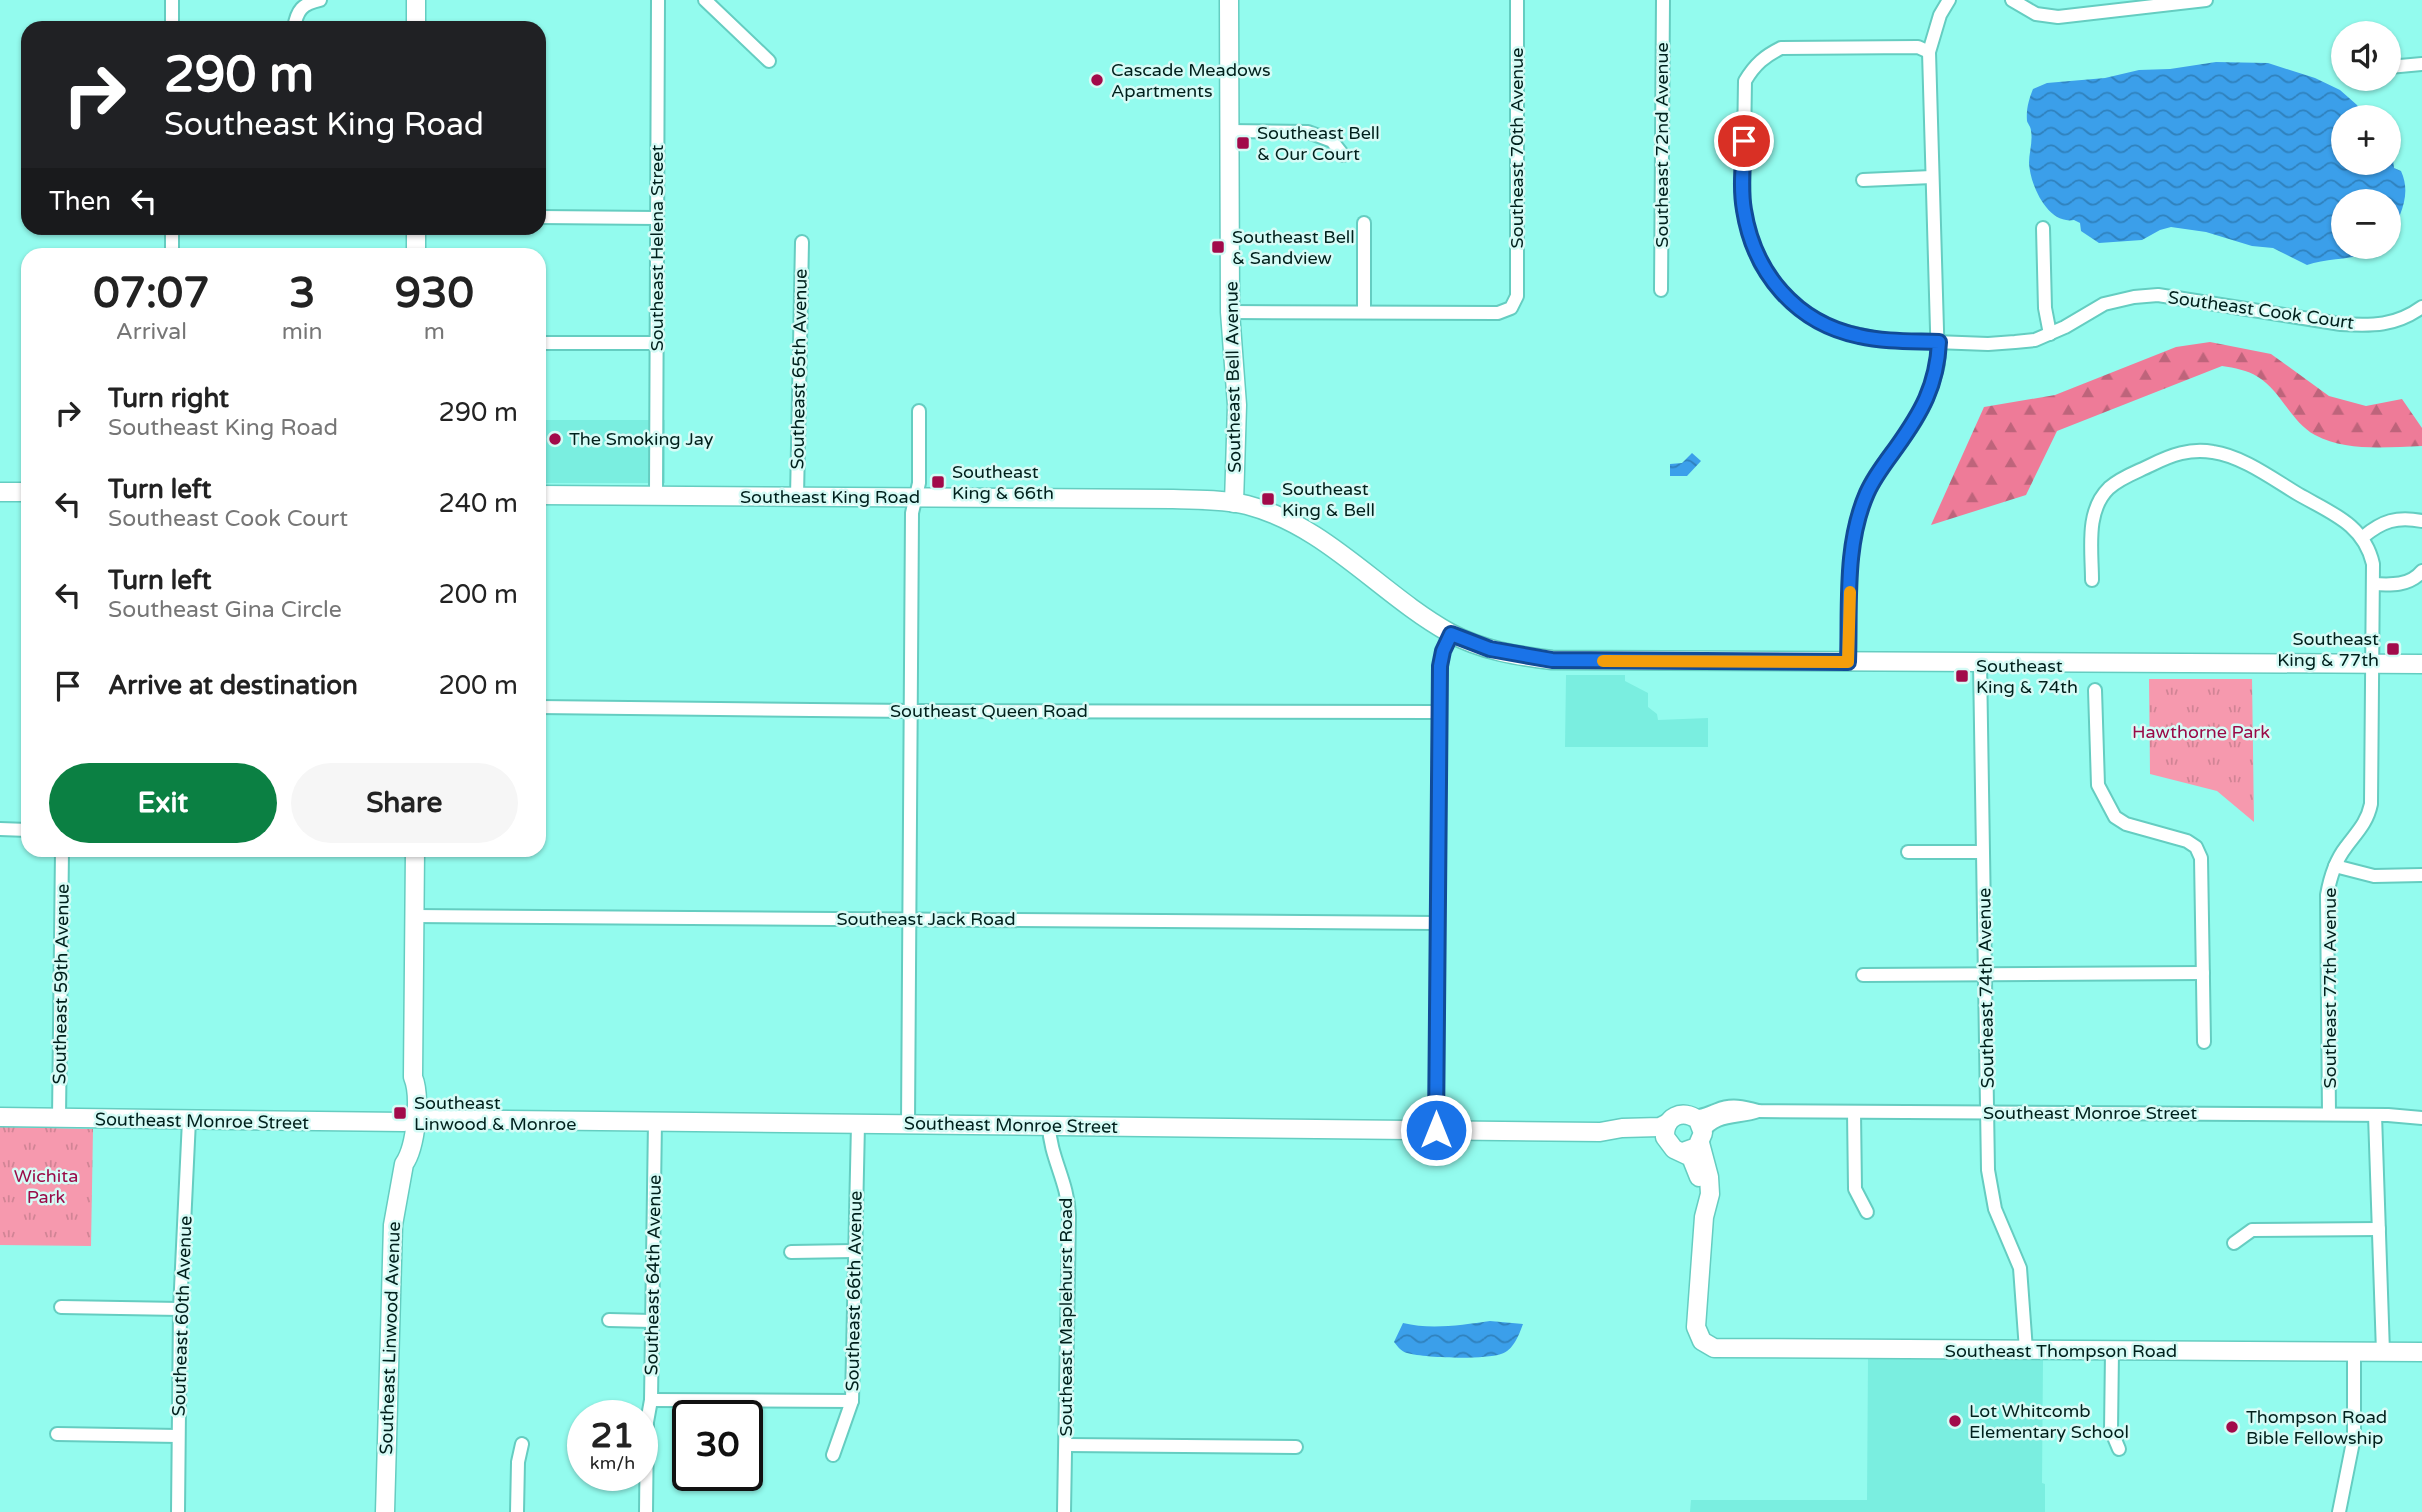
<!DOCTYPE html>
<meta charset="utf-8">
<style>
body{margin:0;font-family:"Varela Round",sans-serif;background:#f6f6f6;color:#222;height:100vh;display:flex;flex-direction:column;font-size:26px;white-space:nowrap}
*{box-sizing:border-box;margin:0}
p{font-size:23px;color:#767676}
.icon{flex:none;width:38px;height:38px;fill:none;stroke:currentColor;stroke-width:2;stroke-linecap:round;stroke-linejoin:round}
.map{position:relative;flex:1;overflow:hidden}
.side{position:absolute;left:21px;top:248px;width:525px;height:609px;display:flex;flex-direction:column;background:#fff;border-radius:21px;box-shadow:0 2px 5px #0004}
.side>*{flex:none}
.guide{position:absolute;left:21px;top:21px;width:525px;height:214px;border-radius:21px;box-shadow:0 2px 5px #0004;background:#202124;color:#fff;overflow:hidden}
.buttons{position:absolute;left:2331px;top:21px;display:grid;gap:14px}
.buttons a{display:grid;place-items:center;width:70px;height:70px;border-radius:50%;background:#fff;box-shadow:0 2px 5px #0004;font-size:35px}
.speed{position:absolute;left:567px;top:1400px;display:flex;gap:14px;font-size:35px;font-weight:700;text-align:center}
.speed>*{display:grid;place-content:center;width:91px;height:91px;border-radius:50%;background:#fff;box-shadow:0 2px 5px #0004;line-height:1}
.speed small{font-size:18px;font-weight:400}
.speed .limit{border:4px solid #111;border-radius:10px;background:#fff;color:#111}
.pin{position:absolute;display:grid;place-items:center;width:60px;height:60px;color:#fff;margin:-30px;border:4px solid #fff;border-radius:50%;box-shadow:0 2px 7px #0007}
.me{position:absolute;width:77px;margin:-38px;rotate:0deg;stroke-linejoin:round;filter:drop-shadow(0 0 5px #0008)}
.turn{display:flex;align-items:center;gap:24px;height:147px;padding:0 28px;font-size:32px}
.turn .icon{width:91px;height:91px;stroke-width:2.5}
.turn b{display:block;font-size:49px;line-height:60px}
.then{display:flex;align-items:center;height:66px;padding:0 28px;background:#0003;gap:14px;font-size:26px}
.eta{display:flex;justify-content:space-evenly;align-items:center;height:119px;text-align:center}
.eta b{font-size:42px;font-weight:800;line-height:49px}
.cta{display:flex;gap:14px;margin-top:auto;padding:14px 28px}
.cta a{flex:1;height:80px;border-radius:42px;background:#0b8043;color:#fff;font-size:28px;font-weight:800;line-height:80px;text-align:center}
.cta a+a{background:#f6f6f6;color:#222}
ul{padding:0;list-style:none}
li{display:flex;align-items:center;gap:21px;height:91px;padding:0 28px}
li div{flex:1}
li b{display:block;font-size:26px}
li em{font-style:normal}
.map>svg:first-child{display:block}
</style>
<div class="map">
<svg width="2422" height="1512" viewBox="0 0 2422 1512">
<defs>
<pattern id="forest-firs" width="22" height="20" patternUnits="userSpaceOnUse" patternTransform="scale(1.75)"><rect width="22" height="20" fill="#ee7b98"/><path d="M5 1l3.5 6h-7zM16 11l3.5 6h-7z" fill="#be647b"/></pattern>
<pattern id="park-tufts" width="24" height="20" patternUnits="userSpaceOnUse" patternTransform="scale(1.75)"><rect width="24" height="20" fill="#f699ae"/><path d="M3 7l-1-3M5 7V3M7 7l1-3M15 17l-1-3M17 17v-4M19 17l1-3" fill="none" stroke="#d18495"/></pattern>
<pattern id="water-waves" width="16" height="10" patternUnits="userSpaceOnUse" patternTransform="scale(1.75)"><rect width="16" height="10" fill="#3b9fea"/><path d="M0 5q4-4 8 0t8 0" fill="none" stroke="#2f81bd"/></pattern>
</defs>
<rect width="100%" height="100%" fill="#93fbee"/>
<!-- built -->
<g fill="#7aeee0">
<polygon points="539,412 541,420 665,420 665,483 539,483"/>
<polygon points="1566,675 1625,675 1625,681 1648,693 1648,707 1657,714 1658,720 1708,718 1708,747 1565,747"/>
<polygon points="1868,1358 2043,1359 2042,1483 2045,1484 2045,1512 1690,1512 1691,1500 1867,1500"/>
</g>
<!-- forest -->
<path fill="url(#forest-firs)" d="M2210 342 2271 354 2329 396 2366 406 2402 399 2422 428V446C2387 447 2347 452 2315 435 2291 422 2281 391 2258 377 2247 370 2235 368 2222 366L2057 431 2026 495 1931 525 1984 407 2055 395 2176 347Z"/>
<!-- park -->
<g fill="url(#park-tufts)">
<polygon points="2149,679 2252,679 2254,822 2217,791 2150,774"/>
<polygon points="0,1127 93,1129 91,1246 0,1245"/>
</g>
<!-- water -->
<g fill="url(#water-waves)">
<path d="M2216 62 2268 63 2315 78 2340 90 2357 105 2364 117H2343V163H2389V149L2392 151 2394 168 2401 171C2412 195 2400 216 2389 238V201H2343V247H2379C2361 261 2329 257 2307 265L2273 248 2252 246 2206 232 2171 227 2160 230 2142 240 2099 243 2081 231 2080 223 2074 220C2048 225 2030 185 2029 163 2029 153 2033 141 2031 131 2031 127 2028 124 2027 121 2026 109 2029 99 2033 89L2047 83 2105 78 2139 70 2170 69Z"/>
<polygon points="1692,453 1701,461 1687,476 1670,476 1670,464 1682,463"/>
<path d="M1490 1321 1523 1324C1519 1335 1513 1351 1501 1354 1483 1360 1425 1358 1407 1353 1401 1351 1398 1347 1394 1342L1403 1323C1431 1330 1462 1325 1490 1321Z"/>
</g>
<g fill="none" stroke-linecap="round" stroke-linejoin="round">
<!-- street casing -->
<g stroke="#65cdc1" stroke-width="16">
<g id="street">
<polyline points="172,0 172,28"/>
<polyline points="705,0 769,61"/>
<polyline points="2012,0 2036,14 2058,17 2206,0"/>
<path d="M294 28C297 10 302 4 320 0"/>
<path d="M1929 52 1918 47 1781 48C1765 56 1755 64 1745 81L1743 208 1751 241 1761 265 1779 289 1803 312 1834 329 1882 340 1988 344 2015 342 2035 340 2065 327 2104 304 2134 297 2158 295 2341 324C2372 326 2396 326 2422 307"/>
<polyline points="2389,67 2422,64"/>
<polyline points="1229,131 1308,132 1332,141 1343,155"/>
<polyline points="1863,180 1932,177"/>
<polyline points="539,217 657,218"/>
<polyline points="1364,223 1364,311"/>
<polyline points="2043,228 2045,308 2050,334"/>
<polyline points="172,256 172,228"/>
<polyline points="1661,290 1663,0"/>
<polyline points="1230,312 1498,313 1511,308 1517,296 1517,0"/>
<polyline points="539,343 656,343"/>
<polyline points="656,496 658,0"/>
<polyline points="797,497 802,242"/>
<path d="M2363 537C2382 521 2397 516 2422 521"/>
<path d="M2092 580C2092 550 2085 511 2109 488 2121 477 2137 472 2151 465 2171 455 2190 448 2213 452 2242 456 2273 479 2298 494 2331 513 2364 524 2373 564L2371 804C2367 823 2357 832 2346 847 2335 861 2330 878 2327 895L2329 1114"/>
<path d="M2373 584C2391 585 2410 586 2422 571"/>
<path d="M1848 662C1850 603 1843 535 1872 481 1884 459 1904 441 1916 420 1927 402 1933 384 1938 364L1929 52 1940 15 1949 0"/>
<polyline points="1980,662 1988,1170 1995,1209 2020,1268 2026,1350"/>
<polyline points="2095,690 2098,785 2115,817 2126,824 2187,841 2196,847 2201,858 2204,1042"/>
<polyline points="539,707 912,711 1439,712"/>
<polyline points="0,829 28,830"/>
<polyline points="1908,852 1982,852"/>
<polyline points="2335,866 2374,876 2422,875"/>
<polyline points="414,916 1437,923"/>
<polyline points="1863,975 2203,973"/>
<polyline points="1854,1112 1855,1189 1867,1212"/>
<polyline points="2375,1115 2383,1352"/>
<path d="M1694 1116C1703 1117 1708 1113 1717 1110 1731 1104 1744 1107 1758 1111L2388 1115 2422 1118"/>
<polyline points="59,1118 62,850"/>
<polyline points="908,1124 912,513 919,483 919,411"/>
<path d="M1049 1126C1050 1157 1068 1182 1069 1215L1064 1512"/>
<polyline points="1436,1130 1440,666 1443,651 1451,633"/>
<path d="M1703 1133C1714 1113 1739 1118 1758 1111"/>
<polyline points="2234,1243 2252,1230 2379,1229"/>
<polyline points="791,1252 854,1251"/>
<polyline points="61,1307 180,1309"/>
<polyline points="609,1320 652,1321"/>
<polyline points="2112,1351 2111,1430 2119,1449"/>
<polyline points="651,1400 852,1401"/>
<polyline points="57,1434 178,1436"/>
<polyline points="1066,1445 1296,1447"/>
<polyline points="833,1455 852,1401 858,1124"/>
<polyline points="178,1512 180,1309 189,1120"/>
<polyline points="517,1512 518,1462 522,1444"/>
<polyline points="646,1512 647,1422 651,1400 655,1121"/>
<polyline points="2339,1512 2354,1437 2354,1352"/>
</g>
</g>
<!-- secondary casing -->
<g stroke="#65cdc1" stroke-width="21">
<g id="secondary">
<polyline points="416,0 416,28"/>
<polyline points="1229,0 1230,312 1237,405 1234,503"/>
<polyline points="416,228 416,256"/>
<polyline points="0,492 28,492"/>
<path d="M539 495 1173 499C1197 500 1223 499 1247 505 1327 526 1380 594 1450 633 1481 650 1517 656 1552 660L2422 664"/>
<polyline points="0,1117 404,1122"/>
<polyline points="415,1119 1600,1132 1622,1128 1660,1127 1668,1123"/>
<polyline points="1700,1143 1709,1177 1710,1194 1704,1217 1696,1327 1702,1341 1714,1348 2422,1352"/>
<path d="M1683 1152 1697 1147 1703 1133 1698 1120C1682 1108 1664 1117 1665 1137L1674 1149 1691 1157 1699 1177"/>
<path d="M385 1512 393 1225 404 1164C416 1147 421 1096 413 1077L415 850"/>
</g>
</g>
<!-- street -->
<use href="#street" stroke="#fff" stroke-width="12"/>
<!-- secondary -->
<use href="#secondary" stroke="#fff" stroke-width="18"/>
</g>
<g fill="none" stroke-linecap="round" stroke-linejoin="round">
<!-- route casing -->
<g stroke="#114b97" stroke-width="18">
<path id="route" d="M1436 1130 1440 666 1443 651 1451 634 1490 649 1552 660 1848 662C1850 607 1844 545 1867 493 1874 477 1885 463 1896 448 1921 413 1937 386 1939 342 1912 341 1885 342 1859 336 1796 323 1754 273 1744 210 1740 188 1743 163 1744 141"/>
</g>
<!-- route -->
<use href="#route" stroke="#1a73e8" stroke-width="12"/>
<!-- slow -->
<polyline stroke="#f59e0b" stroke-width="12" points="1603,661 1848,662 1850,592"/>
</g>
<!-- markers -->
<g fill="#a20a4a" stroke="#d6fbf6" stroke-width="2.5">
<circle cx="1097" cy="80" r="7"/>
<rect x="1236" y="136" width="14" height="14" rx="3.5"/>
<rect x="1211" y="240" width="14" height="14" rx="3.5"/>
<circle cx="555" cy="439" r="7"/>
<rect x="931" y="475" width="14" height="14" rx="3.5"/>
<rect x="1261" y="492" width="14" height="14" rx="3.5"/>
<rect x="2386" y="642" width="14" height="14" rx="3.5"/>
<rect x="1955" y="669" width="14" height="14" rx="3.5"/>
<rect x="393" y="1106" width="14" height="14" rx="3.5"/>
<circle cx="1955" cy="1421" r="7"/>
<circle cx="2232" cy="1427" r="7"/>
</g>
<g text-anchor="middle" stroke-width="5" stroke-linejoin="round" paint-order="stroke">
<!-- poi labels -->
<g font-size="18" fill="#00201c" stroke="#d6fbf6" text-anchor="start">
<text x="1111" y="76">Cascade Meadows<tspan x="1111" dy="21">Apartments</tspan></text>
<text x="1257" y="139">Southeast Bell<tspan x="1257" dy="21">&amp; Our Court</tspan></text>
<text x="1232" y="243">Southeast Bell<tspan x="1232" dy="21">&amp; Sandview</tspan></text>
<text x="569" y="445">The Smoking Jay</text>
<text x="952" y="478">Southeast<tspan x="952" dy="21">King &amp; 66th</tspan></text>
<text x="1282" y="495">Southeast<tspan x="1282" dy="21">King &amp; Bell</tspan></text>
<text x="2379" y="645" text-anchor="end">Southeast<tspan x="2379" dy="21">King &amp; 77th</tspan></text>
<text x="1976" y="672">Southeast<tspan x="1976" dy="21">King &amp; 74th</tspan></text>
<text x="414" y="1109">Southeast<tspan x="414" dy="21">Linwood &amp; Monroe</tspan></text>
<text x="1969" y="1417">Lot Whitcomb<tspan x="1969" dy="21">Elementary School</tspan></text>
<text x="2246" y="1423">Thompson Road<tspan x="2246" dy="21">Bible Fellowship</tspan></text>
</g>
<!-- street labels -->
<g font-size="18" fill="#00201c" stroke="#d6fbf6">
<text transform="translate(1662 145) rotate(-90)" y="6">Southeast 72nd Avenue</text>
<text transform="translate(1517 148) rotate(-90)" y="6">Southeast 70th Avenue</text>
<text transform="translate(657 248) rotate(-90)" y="6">Southeast Helena Street</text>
<text transform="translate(2261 310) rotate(8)" y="6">Southeast Cook Court</text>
<text transform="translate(799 369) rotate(-89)" y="6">Southeast 65th Avenue</text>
<text transform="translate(1233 377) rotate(-91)" y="6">Southeast Bell Avenue</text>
<text x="830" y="503">Southeast King Road</text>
<text x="989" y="717">Southeast Queen Road</text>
<text x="926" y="925">Southeast Jack Road</text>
<text transform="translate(61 984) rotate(-89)" y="6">Southeast 59th Avenue</text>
<text transform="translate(1986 988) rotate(-91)" y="6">Southeast 74th Avenue</text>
<text transform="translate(2330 988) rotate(-90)" y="6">Southeast 77th Avenue</text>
<text x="2090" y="1119">Southeast Monroe Street</text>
<text transform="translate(202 1121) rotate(1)" y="6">Southeast Monroe Street</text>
<text transform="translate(1011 1125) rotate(1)" y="6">Southeast Monroe Street</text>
<text transform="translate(653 1275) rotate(-89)" y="6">Southeast 64th Avenue</text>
<text transform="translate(854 1291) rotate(-89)" y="6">Southeast 66th Avenue</text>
<text transform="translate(182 1316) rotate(-88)" y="6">Southeast 60th Avenue</text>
<text transform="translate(1066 1317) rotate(-90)" y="6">Southeast Maplehurst Road</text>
<text transform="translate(390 1338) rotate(-88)" y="6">Southeast Linwood Avenue</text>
<text x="2061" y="1357">Southeast Thompson Road</text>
</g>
<!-- park labels -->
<g font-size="18" fill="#9a0a47" stroke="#d6fbf6">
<text x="2201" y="738">Hawthorne Park</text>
<text x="46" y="1182">Wichita<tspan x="46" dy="21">Park</tspan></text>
</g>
</g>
</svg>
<div class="buttons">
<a><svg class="icon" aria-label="sound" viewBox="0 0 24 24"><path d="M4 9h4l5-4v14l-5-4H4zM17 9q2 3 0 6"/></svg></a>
<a>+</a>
<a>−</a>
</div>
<div class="speed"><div>21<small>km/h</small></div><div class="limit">30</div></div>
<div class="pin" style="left:1744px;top:141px;background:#d93025"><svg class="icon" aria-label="arrive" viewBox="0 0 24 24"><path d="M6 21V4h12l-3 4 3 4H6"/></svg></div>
<svg class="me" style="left:1436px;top:1130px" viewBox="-20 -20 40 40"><circle r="17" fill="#1a73e8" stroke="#fff" stroke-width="3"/><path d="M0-11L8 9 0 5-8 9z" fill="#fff"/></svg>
<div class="guide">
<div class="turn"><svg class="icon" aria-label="right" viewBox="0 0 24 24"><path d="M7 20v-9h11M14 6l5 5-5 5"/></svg><div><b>290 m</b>Southeast King Road</div></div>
<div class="then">Then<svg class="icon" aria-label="left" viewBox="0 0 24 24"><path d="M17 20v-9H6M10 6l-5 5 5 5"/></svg></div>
</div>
<section class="side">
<div class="eta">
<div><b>07:07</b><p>Arrival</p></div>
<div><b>3</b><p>min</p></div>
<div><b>930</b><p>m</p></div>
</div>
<ul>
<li><svg class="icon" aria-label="right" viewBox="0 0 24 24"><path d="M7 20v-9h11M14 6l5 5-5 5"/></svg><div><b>Turn right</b><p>Southeast King Road</p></div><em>290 m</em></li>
<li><svg class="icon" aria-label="left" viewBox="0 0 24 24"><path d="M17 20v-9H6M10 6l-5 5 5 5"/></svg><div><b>Turn left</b><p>Southeast Cook Court</p></div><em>240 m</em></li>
<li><svg class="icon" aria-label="left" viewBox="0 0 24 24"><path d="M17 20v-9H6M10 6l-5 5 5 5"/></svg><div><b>Turn left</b><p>Southeast Gina Circle</p></div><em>200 m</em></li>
<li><svg class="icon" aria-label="arrive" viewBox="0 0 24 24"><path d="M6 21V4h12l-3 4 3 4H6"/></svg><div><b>Arrive at destination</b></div><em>200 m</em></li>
</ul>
<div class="cta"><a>Exit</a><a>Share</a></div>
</section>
</div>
